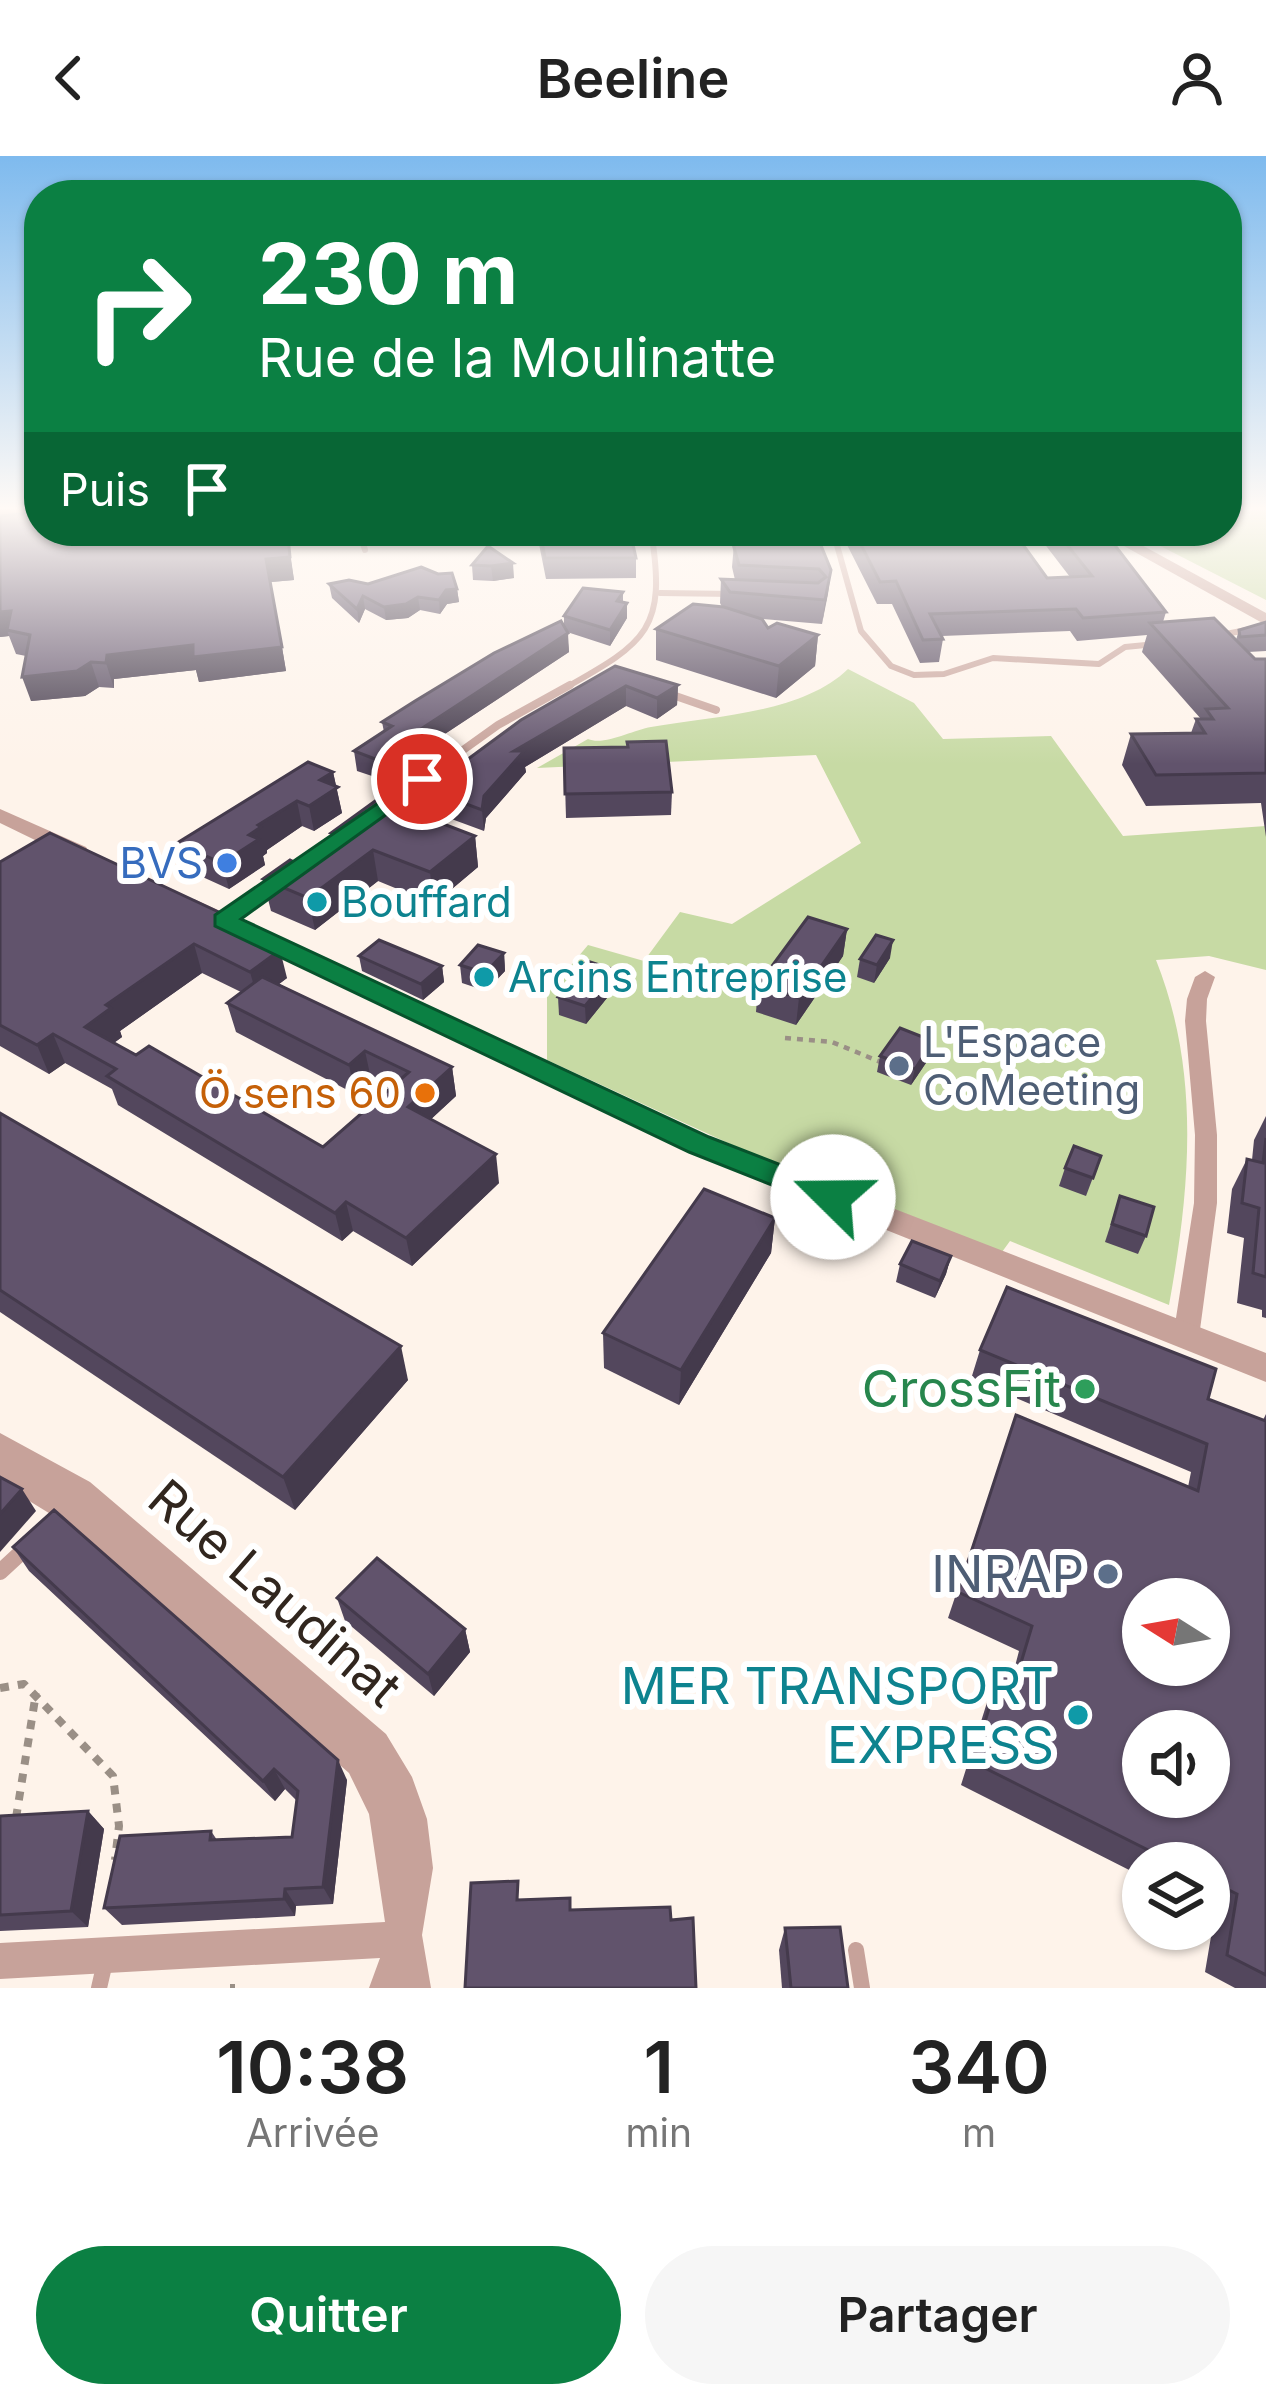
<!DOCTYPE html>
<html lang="fr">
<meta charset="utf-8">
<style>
body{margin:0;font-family:Inter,sans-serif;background:#f6f6f6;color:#222;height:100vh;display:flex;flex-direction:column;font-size:45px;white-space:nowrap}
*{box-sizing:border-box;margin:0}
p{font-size:39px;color:#767676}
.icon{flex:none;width:66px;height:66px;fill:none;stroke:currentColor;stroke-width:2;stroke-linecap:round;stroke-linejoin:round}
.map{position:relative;height:1832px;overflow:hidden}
.side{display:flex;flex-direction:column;background:#fff;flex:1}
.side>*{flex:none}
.hud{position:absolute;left:24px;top:24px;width:1218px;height:366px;border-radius:48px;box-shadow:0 3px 9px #0004;background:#0b8043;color:#fff;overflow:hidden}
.needle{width:78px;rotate:281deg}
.controls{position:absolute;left:1122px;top:1422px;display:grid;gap:24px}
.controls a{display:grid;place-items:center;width:108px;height:108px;border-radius:50%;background:#fff;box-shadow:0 3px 9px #0004;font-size:60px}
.pin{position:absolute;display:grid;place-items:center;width:102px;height:102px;color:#fff;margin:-51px;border:6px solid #fff;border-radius:50%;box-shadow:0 3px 12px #0007}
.me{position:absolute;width:132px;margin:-66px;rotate:292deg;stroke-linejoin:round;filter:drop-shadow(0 0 9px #0008)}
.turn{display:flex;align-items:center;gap:42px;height:252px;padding:0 36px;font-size:54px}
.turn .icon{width:156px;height:156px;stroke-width:2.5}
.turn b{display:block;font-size:84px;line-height:102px}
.then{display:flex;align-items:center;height:114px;padding:0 36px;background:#0003;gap:24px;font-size:45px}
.eta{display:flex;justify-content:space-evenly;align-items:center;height:204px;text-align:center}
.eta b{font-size:72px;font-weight:600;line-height:84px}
.primary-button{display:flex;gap:24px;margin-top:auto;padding:24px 36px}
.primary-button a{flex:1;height:138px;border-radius:72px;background:#0b8043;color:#fff;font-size:48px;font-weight:600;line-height:138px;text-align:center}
.primary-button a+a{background:#f6f6f6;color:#222}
header{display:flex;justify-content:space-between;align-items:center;height:156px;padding:0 36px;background:#fff;font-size:54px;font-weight:600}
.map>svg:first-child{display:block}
</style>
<header><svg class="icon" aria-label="back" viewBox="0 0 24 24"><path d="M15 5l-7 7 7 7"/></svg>Beeline<svg class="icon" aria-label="person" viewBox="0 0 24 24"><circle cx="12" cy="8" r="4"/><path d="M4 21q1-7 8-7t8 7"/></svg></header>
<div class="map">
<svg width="1266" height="1832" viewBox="0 0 1266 1832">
<rect width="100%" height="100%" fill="#fef3ea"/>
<!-- green -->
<g fill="#c7daa4">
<polygon points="1227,352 1266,352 1266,444 1131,375 1227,375"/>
<path d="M848 513 914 547 943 583 1051 580 1123 680 1266 670V814L1209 800 1156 804C1201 917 1190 1033 1169 1149L1010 1085 1002 1096 739 992 547 904V838L588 789 644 805 680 756 732 768 861 687 816 599 537 612 588 583C604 590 633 574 651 571 711 560 802 558 848 513Z"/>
</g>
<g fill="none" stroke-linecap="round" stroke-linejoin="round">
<!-- path-far1 -->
<polyline stroke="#9a8f86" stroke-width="4.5" stroke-dasharray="6 6" stroke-linecap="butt" points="785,882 832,886 883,907"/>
<!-- path -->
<g stroke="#9a8f86" stroke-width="8" stroke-dasharray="9 9" stroke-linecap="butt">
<polyline points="0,1532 24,1528 113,1620 119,1670 115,1704"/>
<polyline points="16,1662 36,1537"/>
<polyline points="230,1832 235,1832"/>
</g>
<!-- service-far3 -->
<g stroke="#c7a29a" stroke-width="6">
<polyline points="359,375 365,394"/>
<polyline points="833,375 861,475 891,510 914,519 944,518 993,502 1099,508 1125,491 1156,488"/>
<polyline points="660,437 734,438"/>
<polyline points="1216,480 1266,470"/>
<path d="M565 532C647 486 667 473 651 375"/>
</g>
<!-- service-far2 -->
<g stroke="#c7a29a" stroke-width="8">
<polyline points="664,536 716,554"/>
<polyline points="378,655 498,569 570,529"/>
<polyline points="234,756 274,728"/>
</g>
<!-- service-far1 -->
<polyline stroke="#c7a29a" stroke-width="10" points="223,764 239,753"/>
<!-- service -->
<g stroke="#c7a29a" stroke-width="16">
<polyline points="0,1416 26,1392"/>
<polyline points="856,1794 862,1832"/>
<polyline points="99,1832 105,1806"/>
</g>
<!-- minor -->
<g fill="#c7a29a" fill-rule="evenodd">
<polygon points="1205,815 1215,821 1207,843 1206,865 1217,979 1217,1047 1199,1181 1195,1189 1186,1192 1177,1189 1173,1181 1194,1047 1195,979 1185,865 1187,843 1195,821"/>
<polygon points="0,1277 90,1326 386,1578 412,1621 427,1663 433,1712 422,1779 431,1832 369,1832 380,1802 0,1823 0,1787 385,1766 369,1658 349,1617 57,1362 0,1327"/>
</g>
<!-- tertiary -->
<g fill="#c7a29a" fill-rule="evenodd">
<polygon points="1097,375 1116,375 1266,457 1266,469"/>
<polygon points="0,653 86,691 89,696 78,703 70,701 0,667"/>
<polygon points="194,743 709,981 1266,1197 1266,1226 689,995 186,755 182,750 186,745"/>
</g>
<!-- primary -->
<polygon fill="#9b5c50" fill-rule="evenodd" points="39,352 39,362 0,365 0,353"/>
</g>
<!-- wall -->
<g fill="#53475d" fill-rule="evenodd">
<polygon points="39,375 293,375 294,380 287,380 294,424 271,426 286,515 199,526 196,514 114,523 114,532 99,531 85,540 31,545 26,500 16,498 9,480 0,481"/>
<polygon points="483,375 630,375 636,402 636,422 546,423 538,383 488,387"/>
<polygon points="730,375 815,375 831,414 822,468 763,463 768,472 818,479 815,510 776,542 656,504 656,473 722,451 720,447 721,423 735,424 732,411 734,388"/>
<polygon points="840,375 1013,375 1047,422 1070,421 1040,382 1042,375 1104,375 1166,456 1163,466 1236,484 1239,474 1266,466 1266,495 1248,496 1255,503 1266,503 1266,681 1261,647 1146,650 1122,609 1131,578 1191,577 1196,563 1201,563 1142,496 1147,479 1077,485 1070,475 942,480 943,483 939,506 920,507 892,448 877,448"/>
<polygon points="488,390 514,422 493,425 473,424 472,409"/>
<polygon points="329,428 368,428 457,433 459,446 447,448 440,458 420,454 408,462 386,464 365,453 359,467 332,442"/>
<polygon points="623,436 623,446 627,447 627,462 610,490 567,476 569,496 378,622 357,615 354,595 384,576 382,566 564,471 564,460"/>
<polygon points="615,510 678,529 677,549 657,563 626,550 525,611 526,616 486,662 484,675 427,654 424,621 460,609"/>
<polygon points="628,591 672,636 671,659 566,662 564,592"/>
<polygon points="333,616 342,657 314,675 302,670 267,694 267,697 263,700 265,709 229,733 185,713 177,687"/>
<polygon points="331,677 475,680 478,711 434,748 378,725 315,774 271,755 263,723 300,709 332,686"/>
<path d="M0 706 225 759 228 769 287 822 279 828 452 911 456 940 431 963 499 1027 412 1110 353 1075 342 1085 118 949 112 933 65 907 49 918 0 890ZM202 817 241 836 227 847 236 876 355 938 371 923 390 933 323 991 114 887 122 881 120 875Z"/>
<polygon points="847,773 843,800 796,869 756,856 758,829"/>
<polygon points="504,797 505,815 486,835 462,827 460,809"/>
<polygon points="359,800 442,810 444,826 423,844 362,815"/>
<polygon points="890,802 874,827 857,821 860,803"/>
<polygon points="615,814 615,832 586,868 559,859 558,841"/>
<polygon points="933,885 930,901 911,929 877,916 880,900"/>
<polygon points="0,957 408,1224 295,1354 0,1156"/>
<polygon points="1266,960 1266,1162 1262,1161 1262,1154 1237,1147 1244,1082 1227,1077 1232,1033 1247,1003 1252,1004 1254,984"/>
<polygon points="1101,1000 1086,1040 1059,1030 1065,1012"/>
<polygon points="1120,1040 1146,1080 1138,1098 1105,1086"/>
<polygon points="775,1062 771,1097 679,1249 604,1212 603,1177"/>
<polygon points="951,1100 946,1118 935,1142 896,1126 900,1108"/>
<polygon points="980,1194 1208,1243 1263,1264 1266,1258 1266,1832 1235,1832 1205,1816 1215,1757 1209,1754 1209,1707 1143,1707 1143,1721 961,1629 990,1537 1001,1512 1013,1518 1019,1495 948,1462 1016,1259 1188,1331 1191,1316 971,1223"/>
<polygon points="13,1391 347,1624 333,1748 296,1750 295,1760 122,1769 104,1752 211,1675 217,1684 292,1681 296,1644 285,1633 275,1645 29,1415"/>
<polygon points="337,1442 465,1473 470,1496 434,1540 345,1465"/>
<polygon points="88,1655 104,1673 88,1771 0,1775 0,1660"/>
<polygon points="785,1772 848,1832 782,1832 779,1794"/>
</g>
<!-- shaded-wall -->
<g fill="#443a4c">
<polygon points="269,375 293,375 294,380 270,382"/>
<polygon points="288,381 294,424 271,426 286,515 199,526 196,514 114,523 114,532 106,507 107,499 266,403"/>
<polygon points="513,407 514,422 493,425 491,410"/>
<polygon points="831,414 828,438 822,468 825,444"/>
<polygon points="457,433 459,446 447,448 440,458 439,444 446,434"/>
<polygon points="363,440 365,453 359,467 357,453"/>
<polygon points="418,441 420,454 408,462 386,464 384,451"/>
<polygon points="627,447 627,462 610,490 610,474"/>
<polygon points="11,455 7,474 9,480 0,481 0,456"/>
<polygon points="568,477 569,496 378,622 375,603"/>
<polygon points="818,479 815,510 776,542 779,510"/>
<polygon points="91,506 99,531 85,540 31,545 22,521"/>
<polygon points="678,529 677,549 657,563 657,542"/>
<polygon points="626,530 626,550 525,611 526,616 486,662 484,675 482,654 484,640 514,595"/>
<polygon points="333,616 342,657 314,675 309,650 320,624"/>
<polygon points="297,645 302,670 267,694 267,697 263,700 265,709 229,733 222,707 258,669"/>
<polygon points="475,680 478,711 434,748 430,716"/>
<polygon points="373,694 378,725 315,774 308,742"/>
<polygon points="847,773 843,800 796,869 799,842"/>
<polygon points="893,784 890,802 874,827 877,809"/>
<polygon points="194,788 202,817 120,875 122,881 96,899 85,871 106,849"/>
<polygon points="280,794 287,822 258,844 250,816"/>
<polygon points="504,797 505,815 486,835 485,817"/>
<polygon points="442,810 444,826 423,844 421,828"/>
<polygon points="615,814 615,832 586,868 585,850"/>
<polygon points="53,878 65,907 49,918 37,889"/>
<polygon points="933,885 930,901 911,929 915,913"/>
<polygon points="365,895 371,923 355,938 349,909"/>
<polygon points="452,911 456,940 413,980 408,951"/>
<polygon points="496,998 499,1027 412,1110 406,1082"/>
<polygon points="346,1046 353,1075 342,1085 335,1057"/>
<polygon points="775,1062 771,1097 679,1249 681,1214"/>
<polygon points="951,1100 946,1118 935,1142 940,1125"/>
<polygon points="401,1190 408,1224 295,1354 283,1321"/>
<polygon points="22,1333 36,1355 0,1396 0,1358"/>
<polygon points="465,1473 470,1496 434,1540 428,1518"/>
<polygon points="338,1604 347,1624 333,1748 323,1731"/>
<polygon points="274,1613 285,1633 275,1645 263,1625"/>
<polygon points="88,1655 104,1673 88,1771 71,1755"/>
<polygon points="285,1733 296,1750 295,1760 284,1743"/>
</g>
<!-- building -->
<g fill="#61536c" stroke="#443a4c" stroke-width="3" fill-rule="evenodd">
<polygon points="39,356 39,375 281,375 288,381 290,401 266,403 282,491 193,501 193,489 107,499 106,507 91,506 77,515 22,521 30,479 7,474 11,455 0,456 0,360"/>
<polygon points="540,375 630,375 636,402 545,402"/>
<polygon points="738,375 815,375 831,414 825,444 730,436 721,423 818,427 826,421 819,413 739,409 733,388 742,388"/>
<polygon points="854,375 1013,375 1047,422 1092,420 1056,375 1104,375 1166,456 1083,462 1076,453 930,458 943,483 923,484 896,425 880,426"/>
<polygon points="488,390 513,407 491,410 472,409"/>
<polygon points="421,411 438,418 452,417 457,433 446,434 439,444 418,441 406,448 384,451 363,440 357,453 329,428 349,424 368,428"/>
<polygon points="583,432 623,436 617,445 627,447 610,474 564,460"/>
<polygon points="693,448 724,451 762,463 768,472 777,467 818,479 779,510 656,473"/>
<polygon points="1214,462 1255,503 1266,503 1266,617 1156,619 1131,578 1205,577 1196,563 1213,563 1206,553 1228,552 1150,467"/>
<polygon points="561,465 568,477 375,603 354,595 392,570 382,566 415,545 494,497"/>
<polygon points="1266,466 1266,479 1240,481 1239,474"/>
<polygon points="615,510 678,529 657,542 626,530 514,595 524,595 484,640 482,654 424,632 434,625 424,621 447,604 460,609 521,564"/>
<polygon points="666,585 672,636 565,638 564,592 628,591 627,586"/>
<polygon points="308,606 333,616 320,624 338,631 309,650 297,645 258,669 261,671 249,679 259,683 222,707 177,687"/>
<polygon points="378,643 475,680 430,716 373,694 308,742 263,723 290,704 300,709 340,680 331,677"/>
<polygon points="50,677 225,759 218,764 280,794 250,816 194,788 106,849 111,852 85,871 136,899 149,890 323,991 409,916 365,895 349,909 227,847 262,821 452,911 408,951 496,998 406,1082 346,1046 335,1057 107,920 116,913 53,878 37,889 0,869 0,706"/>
<polygon points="808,761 847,773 799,842 758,829"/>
<polygon points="876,779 893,784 877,809 860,803"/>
<polygon points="379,784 442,810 421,828 359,800"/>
<polygon points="478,789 504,797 485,817 460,809"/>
<polygon points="587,805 615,814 585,850 558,841"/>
<polygon points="900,872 933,885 915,913 880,900"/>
<polygon points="0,957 401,1190 283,1321 0,1134"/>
<polygon points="1266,982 1266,1121 1253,1117 1259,1052 1242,1047 1247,1003 1263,1007"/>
<polygon points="1074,990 1101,1000 1093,1022 1065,1012"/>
<polygon points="704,1033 775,1062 681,1214 603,1177"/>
<polygon points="1120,1040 1154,1051 1146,1080 1112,1068"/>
<polygon points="912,1085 951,1100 940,1125 900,1108"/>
<path d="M1007 1131 1216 1213 1208 1243 1266 1265V1819L1227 1799 1237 1738 1209 1724V1707H1174L973 1606 1001 1512 1017 1520 1032 1470 958 1436 1016 1259 1198 1335 1207 1288 980 1194ZM1143 1443H1209V1509H1143ZM1143 1575H1209V1641H1143Z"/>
<polygon points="0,1321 22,1333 0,1358"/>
<polygon points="54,1354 338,1604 323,1731 285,1733 284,1743 104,1752 120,1680 211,1675 210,1684 292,1681 298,1635 274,1613 263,1625 13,1391"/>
<polygon points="377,1402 465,1473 428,1518 337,1442"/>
<polygon points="88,1655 71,1755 0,1759 0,1660"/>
<polygon points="518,1725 517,1744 570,1742 570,1754 670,1751 671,1764 693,1762 696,1832 465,1832 471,1727"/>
<polygon points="840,1771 848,1832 791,1832 785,1772"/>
</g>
<!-- sky -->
<linearGradient id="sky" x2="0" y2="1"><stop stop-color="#7ebaee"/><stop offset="0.58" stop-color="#fffaf6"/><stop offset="1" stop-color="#fffaf6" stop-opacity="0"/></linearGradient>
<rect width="1266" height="608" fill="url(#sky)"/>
<!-- route -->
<polygon fill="#0b8043" stroke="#07532c" stroke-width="3" points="422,617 430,618 430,627 241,763 709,981 843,1033 848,1041 843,1049 822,1049 689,996 215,770 215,759"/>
<!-- markers -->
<circle fill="#3f7fe0" stroke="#fff" stroke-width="4.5" cx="227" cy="707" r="12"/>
<g fill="#0f9aa8" stroke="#fff" stroke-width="4.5">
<circle cx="317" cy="746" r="12"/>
<circle cx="484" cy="821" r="12"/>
<circle cx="1078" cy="1559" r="12"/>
</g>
<g fill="#5c6f8a" stroke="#fff" stroke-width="4.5">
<circle cx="899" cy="910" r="12"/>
<circle cx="1108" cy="1418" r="12"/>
</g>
<circle fill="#e8710a" stroke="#fff" stroke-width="4.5" cx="425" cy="937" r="12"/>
<circle fill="#2e9e5b" stroke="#fff" stroke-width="4.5" cx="1085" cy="1233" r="12"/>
<g text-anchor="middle" stroke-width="12" stroke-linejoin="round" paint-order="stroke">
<!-- shop labels -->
<g font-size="42" fill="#366cbe" stroke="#fff" text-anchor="end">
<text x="203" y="722">BVS</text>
</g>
<!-- culture labels -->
<g font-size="42" fill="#0d838f" stroke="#fff" text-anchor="start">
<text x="341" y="761">Bouffard</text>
<text x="508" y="836">Arcins Entreprise</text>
</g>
<!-- service labels -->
<g font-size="42" fill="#4e5e75" stroke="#fff" text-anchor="start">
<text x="923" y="901">L'Espace<tspan x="923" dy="48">CoMeeting</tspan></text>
</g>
<!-- food labels -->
<g font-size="42" fill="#c56008" stroke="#fff" text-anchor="end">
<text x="401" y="952">Ö sens 60</text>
</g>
<!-- near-leisure labels -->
<g font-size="51" fill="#27864d" stroke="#fff" text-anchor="end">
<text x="1061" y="1251">CrossFit</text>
</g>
<!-- near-service labels -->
<g font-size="51" fill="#4e5e75" stroke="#fff" text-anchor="end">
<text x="1084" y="1436">INRAP</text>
</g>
<!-- near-street labels -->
<g font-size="51" fill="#31261e" stroke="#fff">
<text transform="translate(275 1437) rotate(41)" y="18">Rue Laudinat</text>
</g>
<!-- near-culture labels -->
<g font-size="51" fill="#0d838f" stroke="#fff" text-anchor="end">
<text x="1054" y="1548">MER TRANSPORT<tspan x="1054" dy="59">EXPRESS</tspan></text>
</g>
</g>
</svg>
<div class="controls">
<a><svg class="needle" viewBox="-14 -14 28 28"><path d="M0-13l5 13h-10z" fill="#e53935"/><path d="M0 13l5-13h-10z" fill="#767676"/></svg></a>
<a><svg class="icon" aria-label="sound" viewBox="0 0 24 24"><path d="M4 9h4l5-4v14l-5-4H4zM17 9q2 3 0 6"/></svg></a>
<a><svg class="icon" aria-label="layers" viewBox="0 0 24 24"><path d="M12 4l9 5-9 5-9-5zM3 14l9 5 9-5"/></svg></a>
</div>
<div class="pin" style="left:422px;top:623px;background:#d93025"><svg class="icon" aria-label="arrive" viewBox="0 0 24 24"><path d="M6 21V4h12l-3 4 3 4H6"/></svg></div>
<svg class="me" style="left:833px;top:1041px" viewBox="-20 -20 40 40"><circle r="19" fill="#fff"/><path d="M0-13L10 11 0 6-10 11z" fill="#0b8043"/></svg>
<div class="hud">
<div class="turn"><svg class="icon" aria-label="right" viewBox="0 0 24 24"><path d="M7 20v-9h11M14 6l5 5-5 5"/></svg><div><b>230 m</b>Rue de la Moulinatte</div></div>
<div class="then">Puis<svg class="icon" aria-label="arrive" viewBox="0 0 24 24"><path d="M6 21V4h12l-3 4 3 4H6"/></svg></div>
</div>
</div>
<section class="side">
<div class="eta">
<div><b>10:38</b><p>Arrivée</p></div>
<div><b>1</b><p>min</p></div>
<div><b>340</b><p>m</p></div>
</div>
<div class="primary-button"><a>Quitter</a><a>Partager</a></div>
</section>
